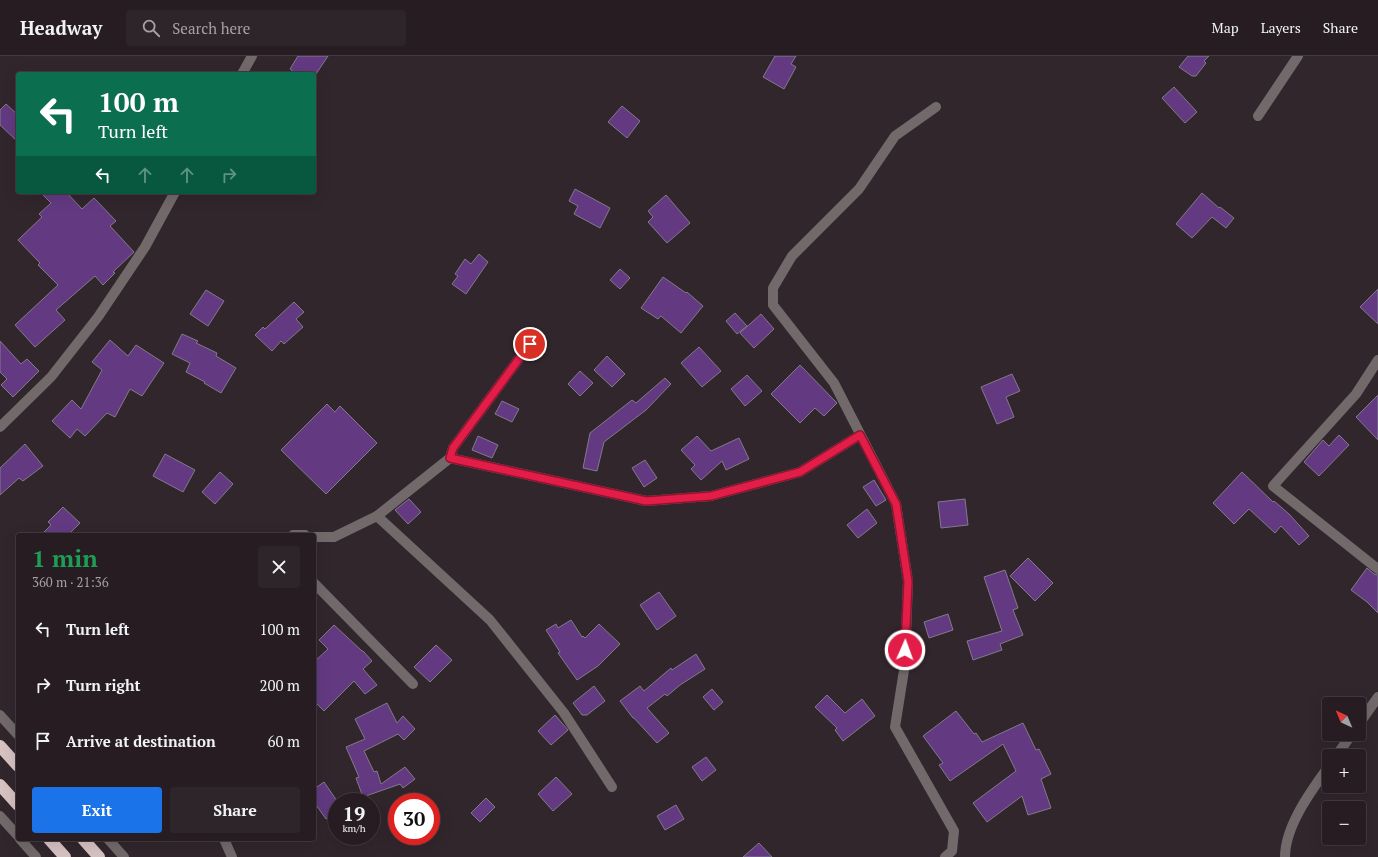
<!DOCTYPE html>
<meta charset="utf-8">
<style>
body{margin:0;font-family:"PT Serif",serif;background:#2e252a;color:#f1f3f6;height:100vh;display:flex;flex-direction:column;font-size:15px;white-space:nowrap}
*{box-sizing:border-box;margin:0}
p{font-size:13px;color:#a4a1a5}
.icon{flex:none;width:22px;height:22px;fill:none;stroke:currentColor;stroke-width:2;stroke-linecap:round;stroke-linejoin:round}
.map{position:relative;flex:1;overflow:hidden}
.side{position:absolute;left:16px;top:477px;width:300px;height:308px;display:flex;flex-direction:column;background:#261c22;border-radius:4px;box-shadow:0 4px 16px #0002,0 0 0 1px #423a40}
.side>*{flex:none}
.banner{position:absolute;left:16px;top:16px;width:300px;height:122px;border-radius:4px;box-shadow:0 4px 16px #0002,0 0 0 1px #423a40;background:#0b6e4f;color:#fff;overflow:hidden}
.needle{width:26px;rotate:316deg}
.fabs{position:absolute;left:1322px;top:641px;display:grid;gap:8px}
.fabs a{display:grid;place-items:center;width:44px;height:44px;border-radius:4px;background:#261c22;box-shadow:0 4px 16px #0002,0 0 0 1px #423a40;font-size:20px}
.speed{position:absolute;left:328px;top:737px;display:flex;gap:8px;font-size:20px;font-weight:700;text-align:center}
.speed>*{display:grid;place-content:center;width:52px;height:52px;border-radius:50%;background:#261c22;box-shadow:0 4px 16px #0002,0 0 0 1px #423a40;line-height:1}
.speed small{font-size:10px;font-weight:400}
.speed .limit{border:6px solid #d22;background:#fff;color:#111}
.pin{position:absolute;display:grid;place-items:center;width:34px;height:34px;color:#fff;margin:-17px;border:2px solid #fff;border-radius:50%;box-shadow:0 1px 4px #0007}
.me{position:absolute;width:44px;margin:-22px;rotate:2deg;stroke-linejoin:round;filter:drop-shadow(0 0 3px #0008)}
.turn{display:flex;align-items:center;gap:14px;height:84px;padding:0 16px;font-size:18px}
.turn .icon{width:52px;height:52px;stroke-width:2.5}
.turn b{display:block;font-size:28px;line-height:34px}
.lanes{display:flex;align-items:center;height:38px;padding:0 16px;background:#0003;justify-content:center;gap:20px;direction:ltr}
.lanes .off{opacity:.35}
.round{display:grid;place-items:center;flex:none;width:42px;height:42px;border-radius:4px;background:#2e252a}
.head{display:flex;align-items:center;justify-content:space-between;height:68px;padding:0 16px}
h1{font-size:24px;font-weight:800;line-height:30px;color:#1e9e55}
.primary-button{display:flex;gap:8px;margin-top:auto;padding:8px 16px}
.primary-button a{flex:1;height:46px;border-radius:4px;background:#1a73e8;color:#fff;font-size:16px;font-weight:800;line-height:46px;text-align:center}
.primary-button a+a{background:#2e252a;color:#f1f3f6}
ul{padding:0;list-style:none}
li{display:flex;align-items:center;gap:12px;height:56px;padding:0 16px}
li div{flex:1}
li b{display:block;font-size:15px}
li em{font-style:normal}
header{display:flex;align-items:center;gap:24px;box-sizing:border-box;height:56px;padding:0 20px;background:#261c22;border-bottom:1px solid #423a40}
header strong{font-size:19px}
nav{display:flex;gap:22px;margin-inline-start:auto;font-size:14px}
.search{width:280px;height:36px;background:#2e252a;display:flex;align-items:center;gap:10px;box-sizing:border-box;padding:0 14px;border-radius:4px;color:#a4a1a5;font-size:15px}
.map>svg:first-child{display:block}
</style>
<header>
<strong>Headway</strong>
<div class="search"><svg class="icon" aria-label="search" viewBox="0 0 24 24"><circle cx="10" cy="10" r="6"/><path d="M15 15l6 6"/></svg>Search here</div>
<nav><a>Map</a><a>Layers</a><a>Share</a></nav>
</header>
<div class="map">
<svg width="1378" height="801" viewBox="0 0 1378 801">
<rect width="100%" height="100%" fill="#32262d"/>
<!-- building -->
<g fill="#633a82" stroke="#817a88">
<polygon points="298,0 328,0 316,18 297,18 290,13"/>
<polygon points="775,0 796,0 791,8 796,11 784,33 763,21"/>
<polygon points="1188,0 1209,0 1204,5 1206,7 1196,20 1192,20 1179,11"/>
<polygon points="1174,31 1197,56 1185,67 1162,42"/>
<polygon points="6,48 18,59 18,86 0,69 0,54"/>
<polygon points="622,50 640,65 627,82 608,66"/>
<polygon points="575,133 610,152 600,172 574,158 578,150 569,145"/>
<polygon points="40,136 66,136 82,153 94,142 116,165 110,170 134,196 113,216 115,217 103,229 95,220 56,254 65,264 35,291 15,269 58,229 38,209 40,207 18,184 42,161 39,158 51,147"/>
<polygon points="1202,137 1219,152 1220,151 1234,162 1226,172 1212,161 1192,182 1176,168"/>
<polygon points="666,139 690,167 667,187 648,166 653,161 648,155"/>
<polygon points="479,198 488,206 466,238 452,228 458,220 455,218 465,203 471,208"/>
<polygon points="620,213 630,222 620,233 610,224"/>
<polygon points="663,221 686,237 687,236 703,250 681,277 661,260 658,263 641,252"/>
<polygon points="1378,233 1378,268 1360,251"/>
<polygon points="206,234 224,245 208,270 190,258"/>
<polygon points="294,246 304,256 296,263 303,271 284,288 281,285 272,295 255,279 263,271 265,273"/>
<polygon points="735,257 747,270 737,278 726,265"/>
<polygon points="761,258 774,273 754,292 740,277"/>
<polygon points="182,278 198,285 196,287 217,297 216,300 236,312 221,337 204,327 205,326 186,316 190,307 172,298"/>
<polygon points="110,284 128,300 136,289 164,307 142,340 130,333 115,361 107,357 85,380 77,373 70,382 52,365 72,344 81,353 102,314 92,306"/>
<polygon points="0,285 21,308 27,303 39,315 13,341 1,329 7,323 0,316"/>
<polygon points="699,291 721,315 702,331 681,307"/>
<polygon points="607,300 625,318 612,331 594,314"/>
<polygon points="800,309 837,347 824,360 815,352 800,367 771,338"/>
<polygon points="580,315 593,327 580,340 568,328"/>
<polygon points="1012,318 1020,335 1006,341 1014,361 997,368 981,331"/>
<polygon points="747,319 762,335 745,350 731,333"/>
<polygon points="665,322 671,328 646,354 604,386 597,415 583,412 590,377 632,344 636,347"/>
<polygon points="1378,339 1378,384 1356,361"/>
<polygon points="502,345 519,353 512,366 495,358"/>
<polygon points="327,348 335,356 340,350 377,387 326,438 281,394"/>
<polygon points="1339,379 1349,389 1319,420 1304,406 1323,384 1329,390"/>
<polygon points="478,380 498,389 492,402 472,394"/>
<polygon points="697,380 711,395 739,382 749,403 726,414 722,405 701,424 691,413 695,409 681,394"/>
<polygon points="25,388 43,410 23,425 19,422 0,439 0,412"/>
<polygon points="165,398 195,414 183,436 153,420"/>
<polygon points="645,404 657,422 644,431 632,412"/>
<polygon points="220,416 233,428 215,448 202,436"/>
<polygon points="1242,416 1273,446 1274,445 1289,458 1309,480 1299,489 1281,470 1275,477 1249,453 1234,468 1213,447"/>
<polygon points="874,424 886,444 876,450 863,431"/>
<polygon points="409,443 421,456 408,468 395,454"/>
<polygon points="965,443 968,469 941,472 938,446"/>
<polygon points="63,451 80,467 68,479 41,479 51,469 48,466"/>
<polygon points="867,453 877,467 858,482 847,469"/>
<polygon points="1028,502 1053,527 1035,545 1010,520"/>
<polygon points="1367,512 1374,518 1378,519 1378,557 1367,546 1351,534"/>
<polygon points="1005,514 1018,552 1013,554 1023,579 1000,588 1002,594 973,604 967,585 1002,575 984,521"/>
<polygon points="659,536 676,560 657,574 640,549"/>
<polygon points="948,558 953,574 929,582 924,566"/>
<polygon points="571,564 582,581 583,580 585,582 599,568 620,588 598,610 577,624 558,597 560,596 546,574 556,568 558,572"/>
<polygon points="334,569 362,595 363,595 372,605 363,613 377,629 365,638 354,625 324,655 314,645 314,606 328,593 319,584"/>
<polygon points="436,589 452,604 430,626 414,611"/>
<polygon points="696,598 705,613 680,629 667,640 665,638 647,652 669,677 657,687 634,662 633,662 620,645 640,630 644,635 671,612 672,614"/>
<polygon points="594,630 605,645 587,659 582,659 573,647"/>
<polygon points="712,633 723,646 714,654 703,641"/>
<polygon points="827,639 845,657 862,643 875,660 843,685 835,674 837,672 815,651"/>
<polygon points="387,647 397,667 403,660 415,673 404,684 398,678 364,695 374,716 377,715 381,728 405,711 415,723 403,732 400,728 363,741 356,722 359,721 346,691 365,683 355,663"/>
<polygon points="956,655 974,678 976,677 982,686 1023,667 1036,694 1039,693 1051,718 1041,723 1051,752 1028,759 1022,740 987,766 973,747 1016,715 1003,688 950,725 939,709 943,707 923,680"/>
<polygon points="555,659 568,674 551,689 538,675"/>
<polygon points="706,701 716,714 702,725 692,711"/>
<polygon points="556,721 572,738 553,755 538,738"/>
<polygon points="324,726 337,745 337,755 326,763 314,746 314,733"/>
<polygon points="486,742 495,751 480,766 471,757"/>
<polygon points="676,749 684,763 665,774 657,760"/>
<polygon points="759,787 772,801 743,801"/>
</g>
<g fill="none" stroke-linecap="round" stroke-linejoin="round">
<!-- minor -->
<g stroke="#726a6a" stroke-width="10">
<polyline points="242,18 252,0"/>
<polyline points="936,51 895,80 859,133 792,200 773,232 773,249 834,327 896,448 908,525 905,608 895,671 954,775 952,795 945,801"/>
<polyline points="1258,60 1298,0"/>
<polyline points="1378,304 1356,338 1273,430 1378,513"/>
<polyline points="0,371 51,321 98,261 145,191 175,136"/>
<polyline points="450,402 646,445 711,440 800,416 860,379"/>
<polyline points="377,460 490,564 564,657 612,731"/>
<polyline points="293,479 305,479"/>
<polyline points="314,481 334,481 377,460 450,402 453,392 530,288"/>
<polyline points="314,527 413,628"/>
<polyline points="0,659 18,679"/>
<polyline points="1359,668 1378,641"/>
<polyline points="1336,700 1352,678"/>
<polyline points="0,760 18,780"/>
<polyline points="20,783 36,801"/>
<polyline points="108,783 124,801"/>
<polyline points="224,783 232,801"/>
<path d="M1285 801C1285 770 1311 735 1329 710"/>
</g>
<!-- highway -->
<g stroke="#d7c2c2" stroke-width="12">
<polyline points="0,690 18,710"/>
<polyline points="0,729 18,749"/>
<polyline points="49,783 65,801"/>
<polyline points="83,783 99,801"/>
</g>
</g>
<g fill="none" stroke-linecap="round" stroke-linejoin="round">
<!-- route casing -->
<g stroke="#92132f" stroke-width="10">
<polyline id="route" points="530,288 453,392 450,402 646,445 711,440 800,416 860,379 896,448 908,525 905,594"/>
</g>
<!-- route -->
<use href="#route" stroke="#e11d48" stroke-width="7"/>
</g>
</svg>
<div class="fabs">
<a><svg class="needle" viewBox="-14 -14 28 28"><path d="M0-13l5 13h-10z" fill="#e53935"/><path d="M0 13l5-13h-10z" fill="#a4a1a5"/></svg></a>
<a>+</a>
<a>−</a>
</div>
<div class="speed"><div>19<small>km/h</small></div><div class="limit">30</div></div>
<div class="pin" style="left:530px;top:288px;background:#d93025"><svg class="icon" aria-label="arrive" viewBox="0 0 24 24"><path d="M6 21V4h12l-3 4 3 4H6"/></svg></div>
<svg class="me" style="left:905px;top:594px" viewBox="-20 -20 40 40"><circle r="17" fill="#e11d48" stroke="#fff" stroke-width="3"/><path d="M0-11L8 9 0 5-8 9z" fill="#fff"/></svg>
<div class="banner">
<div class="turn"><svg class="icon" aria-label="left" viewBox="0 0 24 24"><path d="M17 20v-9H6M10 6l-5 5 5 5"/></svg><div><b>100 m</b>Turn left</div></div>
<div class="lanes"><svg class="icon" aria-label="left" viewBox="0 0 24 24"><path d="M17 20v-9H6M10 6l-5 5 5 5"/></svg><svg class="icon off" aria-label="ahead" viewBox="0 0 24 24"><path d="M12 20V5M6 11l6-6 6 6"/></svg><svg class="icon off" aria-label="ahead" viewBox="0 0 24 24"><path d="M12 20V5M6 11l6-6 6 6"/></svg><svg class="icon off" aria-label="right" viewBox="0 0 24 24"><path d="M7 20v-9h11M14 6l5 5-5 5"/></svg></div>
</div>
<section class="side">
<div class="head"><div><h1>1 min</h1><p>360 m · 21:36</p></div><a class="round"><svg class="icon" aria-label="close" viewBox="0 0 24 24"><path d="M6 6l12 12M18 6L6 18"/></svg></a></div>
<ul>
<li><svg class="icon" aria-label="left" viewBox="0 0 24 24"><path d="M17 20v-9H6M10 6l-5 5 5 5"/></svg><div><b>Turn left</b></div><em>100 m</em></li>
<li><svg class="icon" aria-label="right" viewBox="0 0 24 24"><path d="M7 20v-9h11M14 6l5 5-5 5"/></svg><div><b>Turn right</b></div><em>200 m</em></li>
<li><svg class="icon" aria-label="arrive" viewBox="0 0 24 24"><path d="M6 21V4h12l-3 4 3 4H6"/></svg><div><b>Arrive at destination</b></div><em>60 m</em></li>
</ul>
<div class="primary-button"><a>Exit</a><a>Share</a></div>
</section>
</div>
